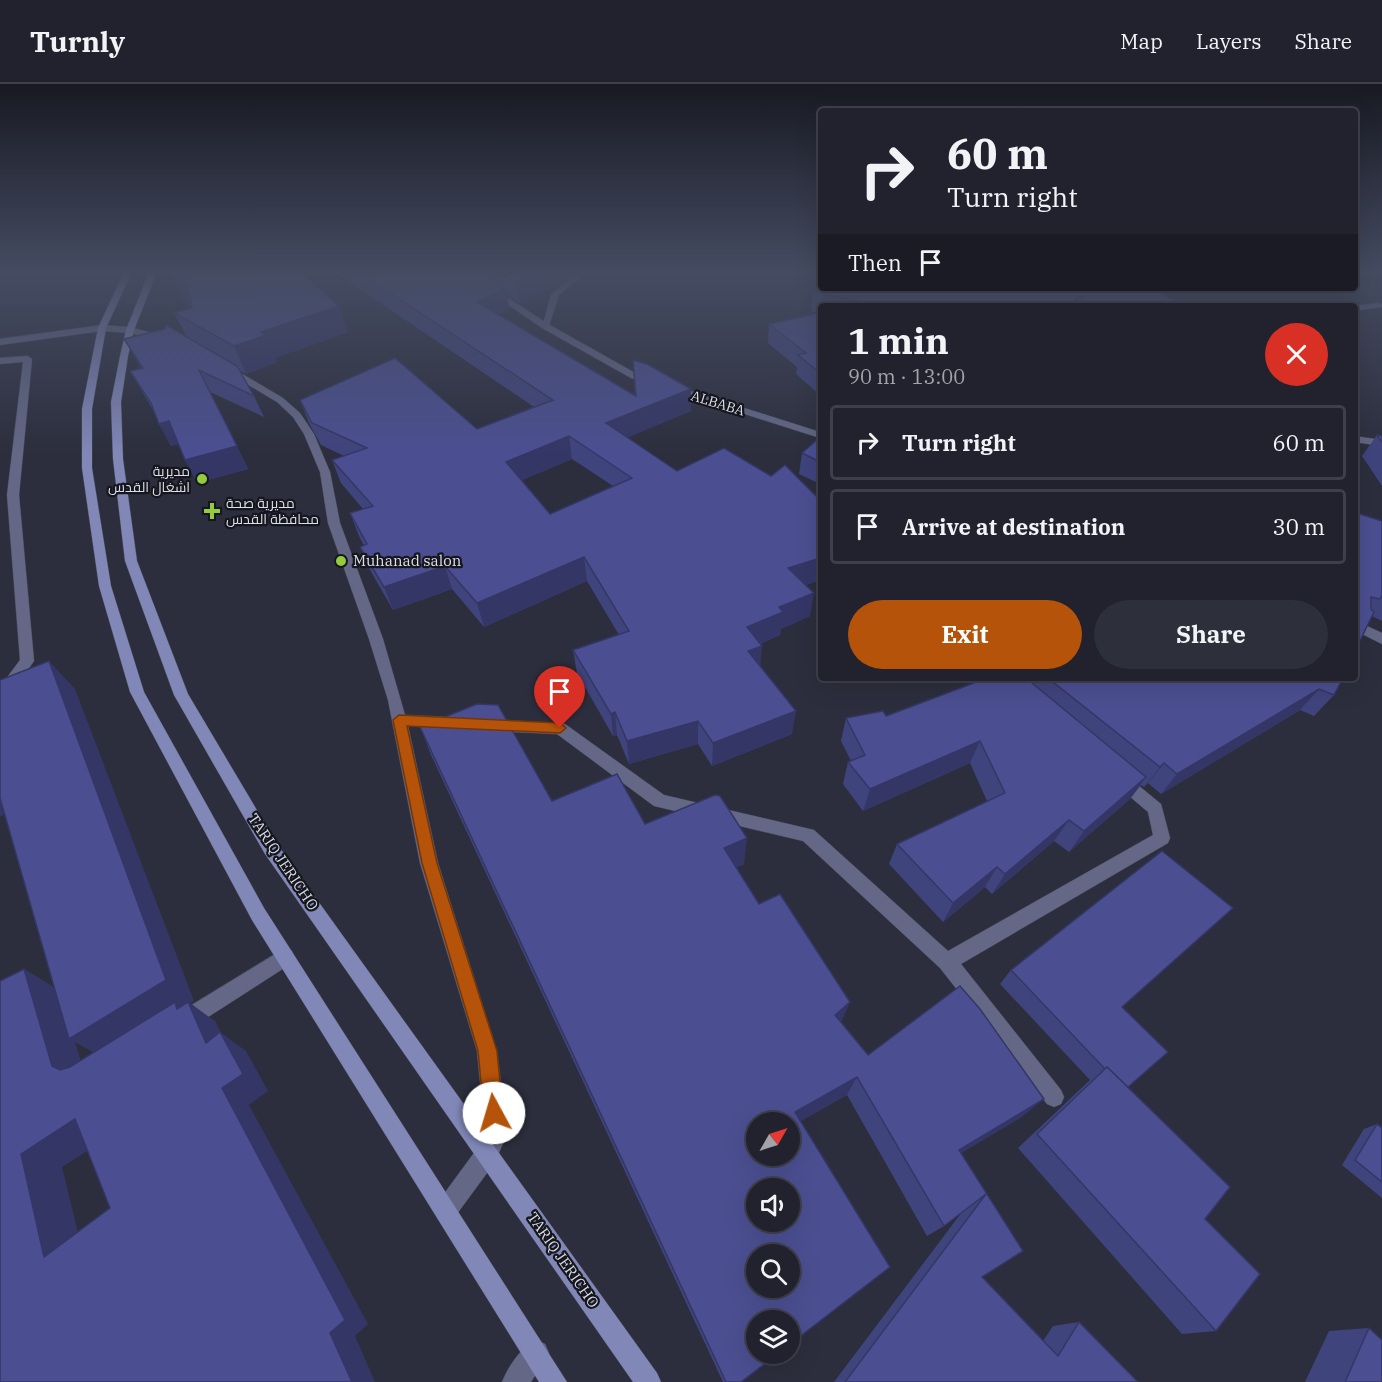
<!DOCTYPE html>
<meta charset="utf-8">
<style>
body{margin:0;font-family:"IBM Plex Serif",Cairo,serif;background:#2d2f3a;color:#f1f3f6;height:100vh;display:flex;flex-direction:column;font-size:22px;white-space:nowrap}
*{box-sizing:border-box;margin:0}
p{font-size:20px;color:#a2a4aa}
.icon{flex:none;width:33px;height:33px;fill:none;stroke:currentColor;stroke-width:2;stroke-linecap:round;stroke-linejoin:round}
.map{position:relative;flex:1;overflow:hidden}
.drawer{position:absolute;left:818px;top:219px;width:540px;height:378px;display:flex;flex-direction:column;background:#21222e;border-radius:6px;box-shadow:0 6px 24px #0002,0 0 0 2px #3e3f4a}
.drawer>*{flex:none}
.top-card{position:absolute;left:818px;top:24px;width:540px;height:183px;border-radius:6px;box-shadow:0 6px 24px #0002,0 0 0 2px #3e3f4a;background:#21222e;color:#f1f3f6;overflow:hidden}
.needle{width:39px;rotate:51deg}
.fabs{position:absolute;left:746px;top:1028px;display:grid;gap:12px}
.fabs a{display:grid;place-items:center;width:54px;height:54px;border-radius:50%;background:#21222e;box-shadow:0 6px 24px #0002,0 0 0 2px #3e3f4a;font-size:30px}
.pin{position:absolute;display:grid;place-items:center;width:51px;height:51px;color:#fff;margin:-62px -26px;border-radius:50% 50% 50% 0;rotate:-45deg;box-shadow:0 0 6px #0007}
.pin .icon{rotate:45deg}
.me{position:absolute;width:66px;margin:-33px;rotate:354deg;stroke-linejoin:round;filter:drop-shadow(0 0 4px #0008)}
.turn{display:flex;align-items:center;gap:21px;height:126px;padding:0 30px;font-size:27px}
.turn .icon{width:78px;height:78px;stroke-width:2.5}
.turn b{display:block;font-size:42px;line-height:51px}
.then{display:flex;align-items:center;height:57px;padding:0 30px;background:#0003;gap:12px;font-size:22px}
.round{display:grid;place-items:center;flex:none;width:63px;height:63px;border-radius:32px;background:#2d2f3a}
.summary{display:flex;align-items:center;justify-content:space-between;height:102px;padding:0 30px}
h1{font-size:36px;font-weight:800;line-height:45px}
.action{display:flex;gap:12px;margin-top:auto;padding:12px 30px}
.action a{flex:1;height:69px;border-radius:36px;background:#b45309;color:#fff;font-size:24px;font-weight:800;line-height:69px;text-align:center}
.action a+a{background:#2d2f3a;color:#f1f3f6}
ul{padding:0;list-style:none}
li{display:flex;align-items:center;gap:18px;height:75px;margin:0 12px 9px;padding:0 18px;border:3px solid #3e3f4a;border-radius:6px}
li div{flex:1}
li b{display:block;font-size:22px}
li em{font-style:normal}
header{display:flex;align-items:center;gap:36px;box-sizing:border-box;height:84px;padding:0 30px;background:#21222e;border-bottom:2px solid #3e3f4a}
header strong{font-size:28px}
nav{display:flex;gap:33px;margin-inline-start:auto;font-size:21px}
.map>svg:first-child{display:block}
</style>
<header>
<strong>Turnly</strong>
<nav><a>Map</a><a>Layers</a><a>Share</a></nav>
</header>
<div class="map">
<svg width="1382" height="1298" viewBox="0 0 1382 1298">
<rect width="100%" height="100%" fill="#2c2e3d"/>
<g fill="none" stroke-linecap="round" stroke-linejoin="round">
<!-- service casing -->
<g stroke="#484a58" stroke-width="1">
<g id="service">
<polygon points="28,272 32,275 19,411 34,577 5,618 0,619 0,603 20,576 7,411 23,278 0,280 0,274"/>
<polygon points="285,864 292,867 294,873 292,879 191,944 184,947 177,944 174,937 177,930"/>
</g>
</g>
<!-- minor casing -->
<g stroke="#484a58" stroke-width="1">
<g id="minor">
<polygon points="579,188 588,188 559,211 549,242 542,244 551,210"/>
<polygon points="1379,219 1382,220 1382,223 1354,227 1354,222"/>
<polygon points="102,241 130,243 169,254 165,257 130,249 102,247 0,261 0,255"/>
<polygon points="223,282 229,282 283,314 300,329 314,350 330,388 340,439 383,555 405,631 450,633 455,635 457,639 455,643 450,645 408,642 438,779 497,967 507,1050 495,1078 454,1134 446,1137 438,1134 435,1126 438,1118 479,1062 485,1049 477,967 420,779 388,616 369,555 328,439 320,388 304,350 293,333 277,318 223,286"/>
<polygon points="1354,352 1382,356 1382,362 1354,358"/>
<polygon points="489,635 565,640 664,711 814,746 948,867 1153,751 1148,728 1115,700 1113,696 1115,692 1121,690 1127,692 1161,720 1170,754 1168,759 961,880 1061,1006 1064,1013 1061,1020 1054,1023 1047,1020 940,884 803,757 654,722 557,650 489,647 484,645 482,641 484,637"/>
<path d="M536 1256 545 1260 549 1269 531 1298H502C508 1283 521 1263 536 1256Z"/>
</g>
</g>
<!-- tertiary casing -->
<g stroke="#484a58" stroke-width="1">
<g id="tertiary">
<polygon points="460,188 469,188 548,240 637,290 820,348 820,354 631,294 542,244"/>
<polygon points="1354,536 1382,549 1382,560 1354,546"/>
</g>
</g>
<!-- secondary casing -->
<g stroke="#484a58" stroke-width="1">
<g id="secondary">
<polygon points="124,188 132,188 106,244 92,325 92,384 111,502 144,608 264,824 567,1298 539,1298 252,836 130,608 99,502 82,384 82,325 98,244"/>
<polygon points="149,188 157,188 134,246 128,272 121,318 123,375 137,477 188,610 277,760 657,1289 661,1298 633,1298 265,770 174,611 125,477 113,375 111,318 120,272 126,246"/>
</g>
</g>
<!-- service -->
<use href="#service" fill="#646886" fill-rule="evenodd"/>
<!-- minor -->
<use href="#minor" fill="#646886" fill-rule="evenodd"/>
<!-- tertiary -->
<use href="#tertiary" fill="#646886" fill-rule="evenodd"/>
<!-- secondary -->
<use href="#secondary" fill="#8187b7" fill-rule="evenodd"/>
</g>
<!-- wall -->
<g fill="#40447d" fill-rule="evenodd">
<path d="M335 188H575L561 199 520 219 507 210 509 225 498 230 635 311 633 276 691 327 627 353 677 387 771 392 820 416V496L806 501 810 532 781 545 780 551 760 560V583L792 650 712 682 698 660 629 680 617 651 613 652 577 589 573 566 619 551 587 497 484 543 452 505 393 526 370 486 360 463 364 462 359 452 350 429 363 425 341 399 332 376 344 372 321 361 309 339 300 316 477 345 534 323ZM572 375 613 402 550 430 522 396Z"/>
<polygon points="305,193 348,248 275,274 277,278 246,290 239,286 254,312 264,333 210,308 248,385 197,399 178,360 171,362 159,340 153,326 130,287 141,284 124,255 186,252 174,229 192,224 191,221 186,222 306,193"/>
<polygon points="1149,204 1186,222 820,222 820,229 811,227 813,208 837,206"/>
<polygon points="820,229 820,311 796,290 797,283 768,259 769,240"/>
<polygon points="1377,351 1382,352 1382,402 1362,372"/>
<polygon points="820,353 820,400 799,390 802,369"/>
<polygon points="1382,437 1382,537 1372,532 1354,569"/>
<polygon points="987,594 1343,594 1334,611 1314,632 1300,626 1161,710 1148,699 1144,703 1141,701 1130,715 1069,768 1054,757 992,810 985,803 943,838 889,780 897,760 987,717 970,679 863,727 843,700 848,678 851,677 841,657 846,634 886,632"/>
<polygon points="420,643 552,717 744,780 736,783 759,820 841,939 868,971 1023,1032 961,1069 1023,1167 982,1193 1043,1257 1053,1242 1079,1238 1138,1298 834,1298 962,1128 944,1142 927,1152 847,1011 800,1037 741,1298 723,1298 431,671"/>
<polygon points="1011,886 1122,923 1128,1003 1205,1135 1216,1247 1182,1250 1018,1064 1090,996 1000,900"/>
<polygon points="1377,1040 1382,1044 1382,1114 1342,1081 1364,1045"/>
<polygon points="1369,1244 1382,1298 1305,1298 1329,1247"/>
</g>
<!-- shaded-wall -->
<g fill="#343766">
<polygon points="541,188 575,188 561,199 520,219 517,199"/>
<polygon points="624,188 643,188 624,194"/>
<polygon points="187,195 198,220 186,222 174,196"/>
<polygon points="506,204 509,225 481,238 477,218"/>
<polygon points="1080,212 1076,222 1069,222"/>
<polygon points="339,222 348,248 275,274 277,278 246,290 234,262 261,248"/>
<polygon points="691,305 691,327 608,362 606,339"/>
<polygon points="169,337 181,359 171,362 159,340"/>
<polygon points="569,352 572,375 511,401 506,378"/>
<polygon points="237,362 248,385 197,399 185,376"/>
<polygon points="584,473 587,497 484,543 477,519"/>
<polygon points="820,474 820,496 785,508 788,484"/>
<polygon points="445,482 452,505 393,526 384,503"/>
<polygon points="814,509 810,532 781,545 780,551 745,566 747,543 779,523"/>
<polygon points="762,562 760,586 748,567"/>
<polygon points="49,577 75,605 194,917 190,919 216,938 233,977 103,974 75,958 88,1000 52,982 24,885 59,906"/>
<polygon points="1319,605 1300,626 1161,710 1177,690"/>
<polygon points="796,627 792,650 712,682 713,659"/>
<polygon points="615,628 617,651 613,652 611,630"/>
<polygon points="698,637 698,660 629,680 627,657"/>
<polygon points="980,657 970,679 863,727 870,705"/>
<polygon points="1164,679 1148,699 1144,703 1160,683"/>
<polygon points="1146,693 1130,715 1069,768 1084,747"/>
<polygon points="0,699 6,729 0,733"/>
<polygon points="1069,736 1054,757 992,810 1005,790"/>
<polygon points="747,754 744,780 722,790 724,764"/>
<polygon points="997,783 985,803 943,838 953,819"/>
<polygon points="850,918 841,939 835,931"/>
<polygon points="220,948 246,967 268,1007 249,1021 368,1240 355,1252 375,1298 352,1298 222,1004"/>
<polygon points="857,993 847,1011 789,1044 795,1028"/>
<polygon points="1044,1015 1023,1032 943,1080 959,1066"/>
<polygon points="75,1035 112,1051 62,1083 86,1181 44,1173 21,1070"/>
</g>
<!-- building -->
<g fill="#4b4f91" stroke="#343766" stroke-width="1.5" fill-rule="evenodd">
<polygon points="176,188 299,188 339,222 261,248 266,251 234,262 174,229 192,224 187,195 174,196"/>
<path d="M358 188H482L506 204 477 218 636 312 633 276 647 280 691 305 606 339 677 387 724 364 771 392 785 381 820 416V474L788 484 814 509 779 523 783 528 747 543 762 562 748 567 796 627 713 659 698 637 627 657 615 628 611 630 573 566 629 547 584 473 477 519 445 482 384 503 360 463 367 460 350 429 373 422 332 376 367 364 312 339 300 316 395 274 477 345 553 316ZM569 352 632 394 550 430 506 378Z"/>
<polygon points="500,188 541,188 517,199"/>
<polygon points="831,204 836,204 837,206 849,206 853,204 1149,204 1186,222 1086,222 1080,212 1069,222 856,222 869,219 813,208"/>
<polygon points="820,229 820,289 798,271 806,269 769,240"/>
<polygon points="166,241 237,282 254,312 199,286 237,362 185,376 169,337 159,340 151,319 130,287 143,284 124,255 165,245"/>
<polygon points="1377,351 1382,352 1382,358"/>
<polygon points="820,353 820,378 802,369"/>
<polygon points="1354,428 1382,437 1382,511 1380,515 1371,513 1371,525 1374,528 1354,569"/>
<polygon points="49,577 166,896 69,955 0,714 0,596"/>
<polygon points="987,594 1026,594 1146,693 1084,747 1069,736 1005,790 997,783 953,819 897,760 1005,709 980,657 870,705 848,678 865,671 846,634 883,627 886,632"/>
<polygon points="1048,594 1343,594 1334,611 1319,605 1177,690 1164,679 1160,683"/>
<path d="M477 620 498 621 552 717 617 690 645 740 715 711 720 712 747 754 724 764 759 820 780 810 850 918 835 931 868 971 960 902 980 925 1044 1015 959 1066 1023 1167 982 1193 1058 1272 1079 1238 1138 1298H845L986 1110 944 1142 857 993 795 1028 890 1183 789 1261V1236H756V1269H779L741 1298H726L420 643ZM756 1038H789V1071H756ZM756 1104H789V1137H756ZM756 1170H789V1203H756Z"/>
<polygon points="1162,767 1233,824 1122,923 1168,968 1128,1003 1107,983 1105,985 1011,886"/>
<path d="M24 885 52 982 60 986 70 983 175 918 177 925 188 918 206 959 220 948 243 990 222 1004 345 1236 330 1249 352 1298H0V897ZM75 1035 110 1124 44 1173 21 1070Z"/>
<polygon points="1107,983 1230,1103 1205,1135 1260,1190 1216,1247 1037,1050"/>
<polygon points="1377,1040 1382,1044 1382,1098 1355,1076"/>
<polygon points="1369,1244 1382,1256 1382,1298 1345,1298"/>
</g>
<!-- sky -->
<linearGradient id="sky" x2="0" y2="1"><stop stop-color="#181922"/><stop offset="0.51" stop-color="#454c62"/><stop offset="1" stop-color="#454c62" stop-opacity="0"/></linearGradient>
<rect width="1382" height="370" fill="url(#sky)"/>
<!-- route -->
<polygon fill="#b45309" stroke="#753606" stroke-width="1.5" points="399,631 560,639 566,644 560,649 407,642 437,779 497,967 503,1029 501,1036 494,1039 487,1036 484,1029 478,967 422,779 393,636"/>
<!-- markers -->
<g fill="#93cc3d" stroke="#16171e" stroke-width="2">
<circle cx="202" cy="395" r="6"/>
<path d="M209 418h6v6h6v6h-6v6h-6v-6h-6v-6h6z"/>
<circle cx="341" cy="477" r="6"/>
</g>
<g text-anchor="middle" stroke-width="4.5" stroke-linejoin="round" paint-order="stroke">
<!-- far-street labels -->
<g font-size="14" fill="#dcdee8" stroke="#16171e">
<text transform="translate(718 319) rotate(17)" y="5">ALBABA</text>
</g>
<!-- far-poi labels -->
<g font-size="14" fill="#dcdee8" stroke="#16171e" text-anchor="end">
<text x="190" y="392">مديرية<tspan x="190" dy="16">اشغال القدس</tspan></text>
<text x="226" y="424" text-anchor="start">مديرية صحة<tspan x="226" dy="16">محافظة القدس</tspan></text>
</g>
<!-- poi labels -->
<g font-size="15" fill="#dcdee8" stroke="#16171e" text-anchor="start">
<text x="353" y="482">Muhanad salon</text>
</g>
<!-- street labels -->
<g font-size="15" fill="#dcdee8" stroke="#16171e">
<text transform="translate(283 778) rotate(56)" y="5">TARIQ JERICHO</text>
<text transform="translate(563 1176) rotate(55)" y="5">TARIQ JERICHO</text>
</g>
</g>
</svg>
<div class="fabs">
<a><svg class="needle" viewBox="-14 -14 28 28"><path d="M0-13l5 13h-10z" fill="#e53935"/><path d="M0 13l5-13h-10z" fill="#a2a4aa"/></svg></a>
<a><svg class="icon" aria-label="sound" viewBox="0 0 24 24"><path d="M4 9h4l5-4v14l-5-4H4zM17 9q2 3 0 6"/></svg></a>
<a><svg class="icon" aria-label="search" viewBox="0 0 24 24"><circle cx="10" cy="10" r="6"/><path d="M15 15l6 6"/></svg></a>
<a><svg class="icon" aria-label="layers" viewBox="0 0 24 24"><path d="M12 4l9 5-9 5-9-5zM3 14l9 5 9-5"/></svg></a>
</div>
<div class="pin" style="left:560px;top:644px;background:#d93025"><svg class="icon" aria-label="arrive" viewBox="0 0 24 24"><path d="M6 21V4h12l-3 4 3 4H6"/></svg></div>
<svg class="me" style="left:494px;top:1029px" viewBox="-20 -20 40 40"><circle r="19" fill="#fff"/><path d="M0-13L10 11 0 6-10 11z" fill="#b45309"/></svg>
<div class="top-card">
<div class="turn"><svg class="icon" aria-label="right" viewBox="0 0 24 24"><path d="M7 20v-9h11M14 6l5 5-5 5"/></svg><div><b>60 m</b>Turn right</div></div>
<div class="then">Then<svg class="icon" aria-label="arrive" viewBox="0 0 24 24"><path d="M6 21V4h12l-3 4 3 4H6"/></svg></div>
</div>
<section class="drawer">
<div class="summary"><div><h1>1 min</h1><p>90 m · 13:00</p></div><a class="round" style="background:#d93025;color:#fff"><svg class="icon" aria-label="close" viewBox="0 0 24 24"><path d="M6 6l12 12M18 6L6 18"/></svg></a></div>
<ul>
<li><svg class="icon" aria-label="right" viewBox="0 0 24 24"><path d="M7 20v-9h11M14 6l5 5-5 5"/></svg><div><b>Turn right</b></div><em>60 m</em></li>
<li><svg class="icon" aria-label="arrive" viewBox="0 0 24 24"><path d="M6 21V4h12l-3 4 3 4H6"/></svg><div><b>Arrive at destination</b></div><em>30 m</em></li>
</ul>
<div class="action"><a>Exit</a><a>Share</a></div>
</section>
</div>
